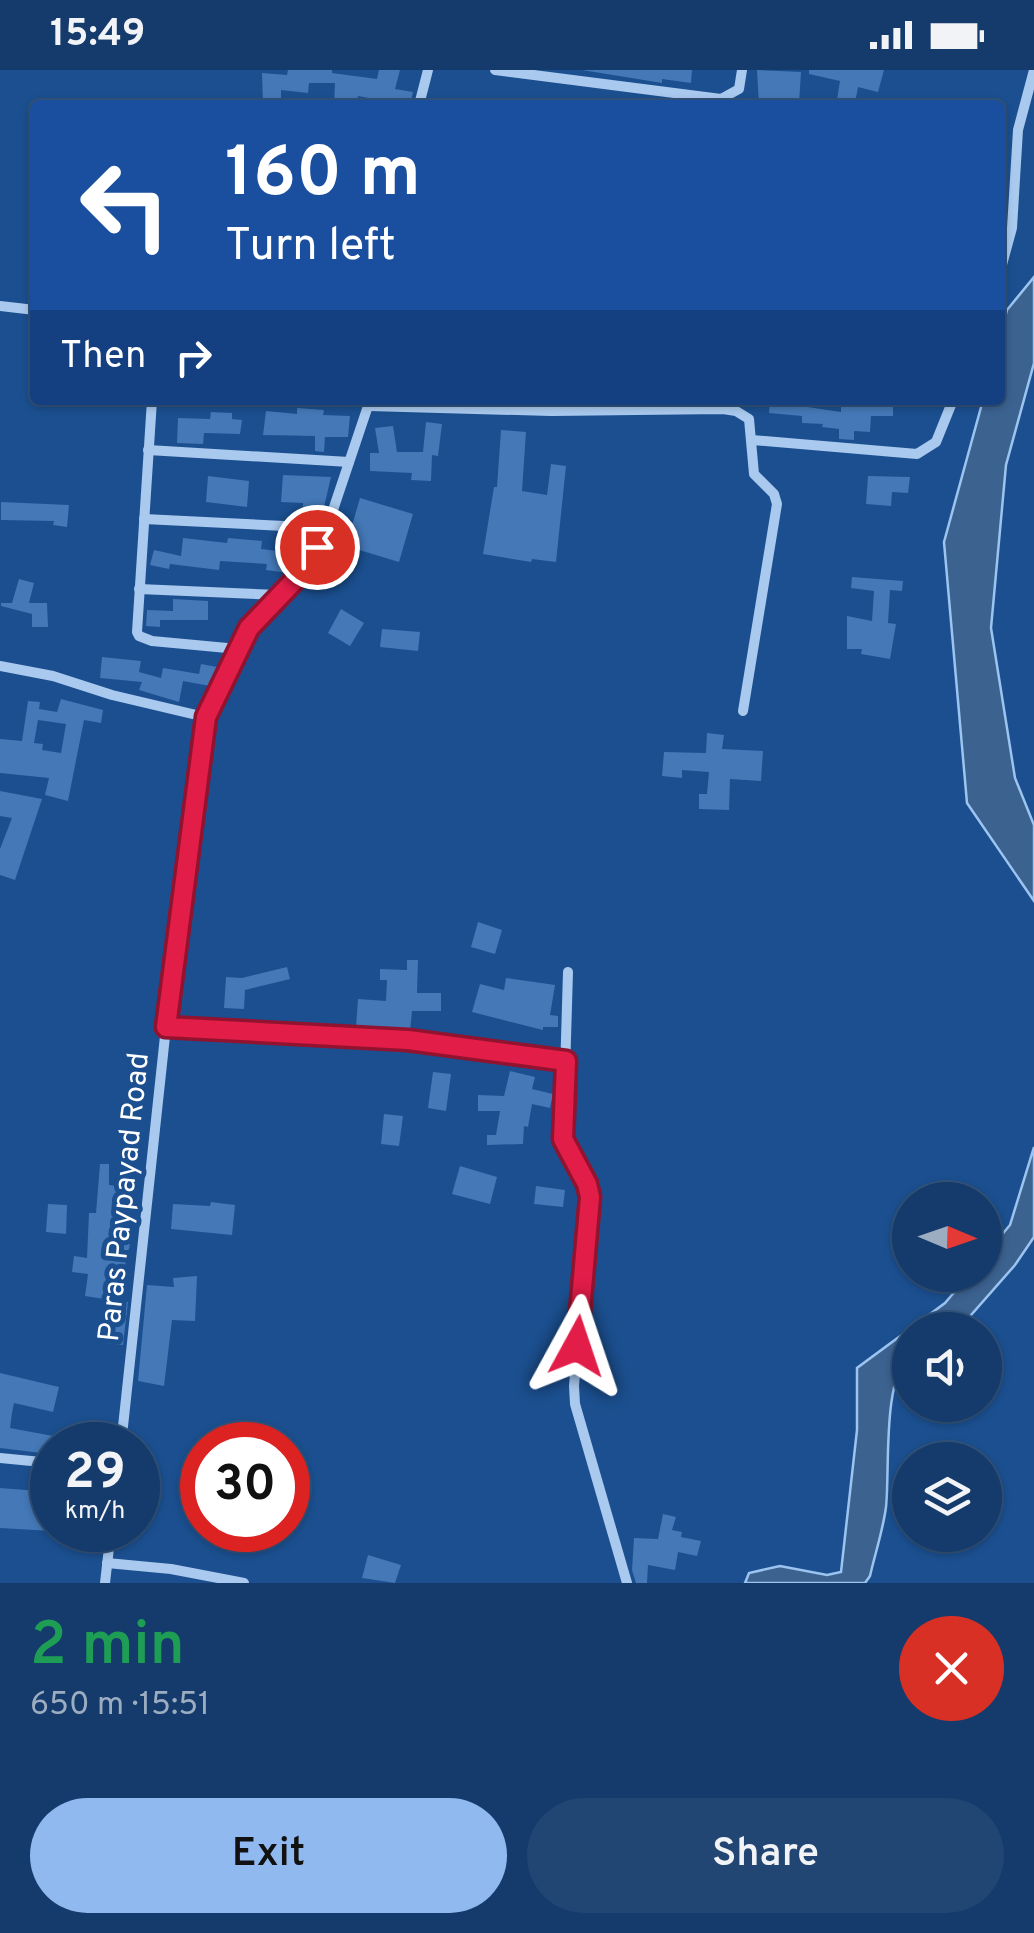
<!DOCTYPE html>
<meta charset="utf-8">
<style>
body{margin:0;font-family:Overpass,sans-serif;background:#214673;color:#f1f3f6;height:100vh;display:flex;flex-direction:column;font-size:38px;white-space:nowrap}
*{box-sizing:border-box;margin:0}
p{font-size:32px;color:#9dadc1}
.icon{flex:none;width:55px;height:55px;fill:none;stroke:currentColor;stroke-width:2;stroke-linecap:round;stroke-linejoin:round}
.map{position:relative;height:1513px;overflow:hidden}
.sheet{display:flex;flex-direction:column;background:#143b6b;flex:1}
.sheet>*{flex:none}
.hud{position:absolute;left:30px;top:30px;width:975px;height:305px;border-radius:10px;box-shadow:0 2px 8px #0004,0 0 0 2px #33557e;background:#1a4fa0;color:#fff;overflow:hidden}
.needle{width:65px;rotate:92deg}
.fabs{position:absolute;left:892px;top:1112px;display:grid;gap:20px}
.fabs a{display:grid;place-items:center;width:110px;height:110px;border-radius:50%;background:#143b6b;box-shadow:0 2px 8px #0004,0 0 0 2px #33557e;font-size:50px}
.speed{position:absolute;left:30px;top:1352px;display:flex;gap:20px;font-size:50px;font-weight:700;text-align:center}
.speed>*{display:grid;place-content:center;width:130px;height:130px;border-radius:50%;background:#143b6b;box-shadow:0 2px 8px #0004,0 0 0 2px #33557e;line-height:1}
.speed small{font-size:25px;font-weight:400}
.speed .limit{border:15px solid #d22;background:#fff;color:#111}
.pin{position:absolute;display:grid;place-items:center;width:85px;height:85px;color:#fff;margin:-42px;border:5px solid #fff;border-radius:50%;box-shadow:0 2px 10px #0007}
.me{position:absolute;width:110px;margin:-55px;rotate:5deg;stroke-linejoin:round;filter:drop-shadow(0 0 8px #0008)}
.turn{display:flex;align-items:center;gap:35px;height:210px;padding:0 30px;font-size:45px}
.turn .icon{width:130px;height:130px;stroke-width:2.5}
.turn b{display:block;font-size:70px;line-height:85px}
.then{display:flex;align-items:center;height:95px;padding:0 30px;background:#0003;gap:20px;font-size:38px}
.round{display:grid;place-items:center;flex:none;width:105px;height:105px;border-radius:52px;background:#214673}
.summary{display:flex;align-items:center;justify-content:space-between;height:170px;padding:0 30px}
h1{font-size:60px;font-weight:600;line-height:75px;color:#1e9e55}
.action{display:flex;gap:20px;margin-top:auto;padding:20px 30px}
.action a{flex:1;height:115px;border-radius:60px;background:#90b9f0;color:#111;font-size:40px;font-weight:600;line-height:115px;text-align:center}
.action a+a{background:#214673;color:#f1f3f6}
.status{display:flex;justify-content:space-between;align-items:center;height:70px;padding:0 50px;background:#143b6b;direction:ltr}
.status svg{height:28px;fill:currentColor}
.map>svg:first-child{display:block}
</style>
<div class="status"><b>15:49</b><svg viewBox="0 0 49 12"><path d="M0 12V9h3v3zM5 12V6h3v6zM10 12V3h3v9zM15 12V0h3v12zM26 1h20v11H26zM47 4h2v5h-2z"/></svg></div>
<div class="map">
<svg width="1034" height="1513" viewBox="0 0 1034 1513">
<rect width="100%" height="100%" fill="#1b4f8f"/>
<!-- water -->
<g fill="#3c6290" stroke="#9cc4f0" stroke-width="2.5">
<polygon points="1034,207 1034,293 1006,395 991,558 1015,708 1034,755 1034,831 967,733 944,472 983,330 1000,330 1000,267 1007,240"/>
<path d="M1034 1077V1167L1015 1195 971 1245 949 1260H910V1285C882 1308 890 1402 886 1437 883 1460 875 1484 870 1506L865 1513H745L749 1503 780 1496 827 1505 841 1502 857 1360V1298L945 1233 969 1205H985V1185L1010 1155Z"/>
</g>
<!-- building -->
<g fill="#4478b7" fill-rule="evenodd">
<polygon points="288,0 332,0 332,3 377,9 379,0 400,0 395,19 413,22 410,35 383,35 384,31 358,26 356,35 334,35 335,13 309,13 308,23 281,20 281,35 263,35 262,3 287,5"/>
<polygon points="582,0 692,0 691,13 662,9 662,13"/>
<polygon points="757,0 801,2 799,34 769,32 769,35 759,35"/>
<polygon points="809,0 884,0 878,22 858,17 855,33 837,30 840,11 809,4"/>
<polygon points="770,330 787,330 787,334 841,342 841,334 877,335 877,330 893,330 893,346 871,346 870,362 854,361 854,370 839,369 839,359 822,357 823,354 802,353 802,346 769,343"/>
<polygon points="297,338 324,340 323,345 350,346 348,367 325,367 324,382 315,381 315,366 263,365 266,341 297,344"/>
<polygon points="211,342 232,343 232,349 242,350 240,364 204,363 203,374 177,373 178,348 210,349"/>
<polygon points="426,352 442,354 438,386 432,385 431,411 411,410 412,403 370,401 370,383 379,383 375,358 393,356 397,382 423,382"/>
<polygon points="501,360 526,362 522,421 547,425 551,394 566,396 556,492 532,489 531,492 483,484 494,417 497,417"/>
<polygon points="283,405 331,407 323,441 303,440 303,433 281,432"/>
<polygon points="208,406 249,411 247,437 206,432"/>
<polygon points="868,406 910,407 908,423 892,422 891,436 866,434"/>
<polygon points="360,428 413,444 399,492 346,476"/>
<polygon points="1,432 69,435 67,457 53,455 54,451 1,450"/>
<polygon points="183,468 227,473 228,468 262,471 261,479 295,483 293,496 288,503 266,500 267,494 220,491 219,500 170,494 169,499 150,495 154,480 181,486"/>
<polygon points="852,507 903,511 902,521 890,520 888,553 896,554 890,589 861,584 862,579 847,579 847,546 872,551 874,521 851,518"/>
<polygon points="19,509 34,513 29,533 47,533 48,557 32,557 32,544 1,536 1,533 12,533"/>
<polygon points="173,529 208,531 208,550 160,550 160,557 146,556 147,540 173,541"/>
<polygon points="341,539 364,553 350,576 328,563"/>
<polygon points="382,559 420,562 418,581 380,577"/>
<polygon points="102,587 141,591 139,602 161,608 163,598 199,604 201,594 217,597 210,616 183,611 179,632 139,620 142,612 100,608"/>
<path d="M61 629 103 640 101 653 84 650 68 731 45 725 49 708 0 703V669L22 671 28 631 40 632 39 639 57 642ZM38 650 66 654 61 683 42 680 43 674 34 673Z"/>
<polygon points="707,663 724,665 722,679 763,681 761,711 730,709 729,740 699,739 699,724 707,724 709,702 682,700 682,708 662,706 664,682 706,683"/>
<polygon points="0,721 42,729 15,810 0,805 0,779 12,748 0,746"/>
<polygon points="478,852 502,860 495,884 471,877"/>
<polygon points="407,890 418,890 417,923 441,923 441,941 412,941 410,962 356,957 358,929 386,931 387,910 380,910 380,899 407,900"/>
<polygon points="287,897 290,909 245,920 244,939 224,938 226,907 242,908"/>
<polygon points="506,908 555,915 550,945 558,946 558,957 543,957 543,960 472,942 480,914 504,920"/>
<polygon points="510,1001 535,1007 532,1019 553,1024 550,1038 532,1034 528,1057 524,1056 523,1074 487,1075 487,1065 496,1065 500,1041 478,1041 478,1025 504,1026"/>
<polygon points="433,1002 451,1004 446,1041 428,1038"/>
<polygon points="384,1044 403,1046 399,1076 381,1074"/>
<polygon points="100,1094 109,1094 109,1115 128,1117 125,1155 128,1155 127,1174 130,1174 117,1231 85,1226 88,1204 72,1202 74,1186 87,1188 89,1143 96,1143"/>
<polygon points="460,1096 497,1107 490,1134 452,1124"/>
<polygon points="536,1116 565,1120 563,1137 534,1134"/>
<polygon points="211,1132 235,1135 232,1165 171,1159 173,1134 210,1136"/>
<polygon points="48,1134 67,1135 66,1164 46,1162"/>
<polygon points="197,1206 195,1251 172,1250 164,1316 138,1311 147,1215 174,1217 173,1208"/>
<polygon points="109,1231 128,1232 123,1275 105,1273"/>
<polygon points="0,1303 59,1317 53,1342 14,1333 12,1343 10,1358 53,1366 50,1384 0,1378"/>
<polygon points="0,1418 52,1422 52,1461 0,1458"/>
<polygon points="663,1444 676,1447 672,1460 682,1462 681,1467 701,1471 697,1486 678,1482 675,1500 648,1495 647,1513 636,1513 632,1500 634,1468 658,1469"/>
<polygon points="368,1485 401,1495 395,1513 362,1508"/>
</g>
<g fill="none" stroke-linecap="round" stroke-linejoin="round">
<!-- minor -->
<g stroke="#a9c9ee" stroke-width="10">
<polyline points="495,0 721,29 739,19 742,0"/>
<polyline points="419,35 428,0"/>
<polyline points="1000,202 1012,158 1018,60 1034,0"/>
<polyline points="0,236 35,240"/>
<polyline points="152,330 137,562 139,566 152,571 238,579"/>
<polyline points="369,336 551,341 723,339 736,341 749,349 754,404 774,424 777,434 743,641"/>
<polyline points="752,370 917,384 936,372 953,330"/>
<polyline points="148,380 349,392"/>
<polyline points="144,449 325,458"/>
<polyline points="139,519 278,525"/>
<polyline points="0,596 53,606 112,625 205,647"/>
<polyline points="568,902 563,1069 587,1114 590,1127 574,1316 575,1334 627,1513"/>
<polyline points="166,957 388,968 565,991"/>
<polyline points="121,1375 166,957 205,647 249,558 268,534 293,512 317,477 333,440 370,330"/>
<polyline points="0,1388 52,1393"/>
<polyline points="107,1493 171,1499 244,1513"/>
<polyline points="105,1513 111,1460"/>
</g>
</g>
<g fill="none" stroke-linecap="round" stroke-linejoin="round">
<!-- route casing -->
<g stroke="#92132f" stroke-width="25">
<polyline id="route" points="317,477 293,512 249,558 206,647 166,957 408,970 566,991 563,1069 587,1114 590,1127 577,1276"/>
</g>
<!-- route -->
<use href="#route" stroke="#e11d48" stroke-width="18"/>
</g>
<g text-anchor="middle" stroke-width="10" stroke-linejoin="round" paint-order="stroke">
<!-- street labels -->
<g font-size="30" fill="#fff" stroke="#1b4f8f">
<text transform="translate(123 1127) rotate(-84)" y="10">Paras Paypayad Road</text>
</g>
</g>
</svg>
<div class="fabs">
<a><svg class="needle" viewBox="-14 -14 28 28"><path d="M0-13l5 13h-10z" fill="#e53935"/><path d="M0 13l5-13h-10z" fill="#9dadc1"/></svg></a>
<a><svg class="icon" aria-label="sound" viewBox="0 0 24 24"><path d="M4 9h4l5-4v14l-5-4H4zM17 9q2 3 0 6"/></svg></a>
<a><svg class="icon" aria-label="layers" viewBox="0 0 24 24"><path d="M12 4l9 5-9 5-9-5zM3 14l9 5 9-5"/></svg></a>
</div>
<div class="speed"><div>29<small>km/h</small></div><div class="limit">30</div></div>
<div class="pin" style="left:317px;top:477px;background:#d93025"><svg class="icon" aria-label="arrive" viewBox="0 0 24 24"><path d="M6 21V4h12l-3 4 3 4H6"/></svg></div>
<svg class="me" style="left:577px;top:1276px" viewBox="-20 -20 40 40"><path d="M0-17L14 15 0 8-14 15z" fill="#e11d48" stroke="#fff" stroke-width="4"/></svg>
<div class="hud">
<div class="turn"><svg class="icon" aria-label="left" viewBox="0 0 24 24"><path d="M17 20v-9H6M10 6l-5 5 5 5"/></svg><div><b>160 m</b>Turn left</div></div>
<div class="then">Then<svg class="icon" aria-label="right" viewBox="0 0 24 24"><path d="M7 20v-9h11M14 6l5 5-5 5"/></svg></div>
</div>
</div>
<section class="sheet">
<div class="summary"><div><h1>2 min</h1><p>650 m · 15:51</p></div><a class="round" style="background:#d93025;color:#fff"><svg class="icon" aria-label="close" viewBox="0 0 24 24"><path d="M6 6l12 12M18 6L6 18"/></svg></a></div>
<div class="action"><a>Exit</a><a>Share</a></div>
</section>
